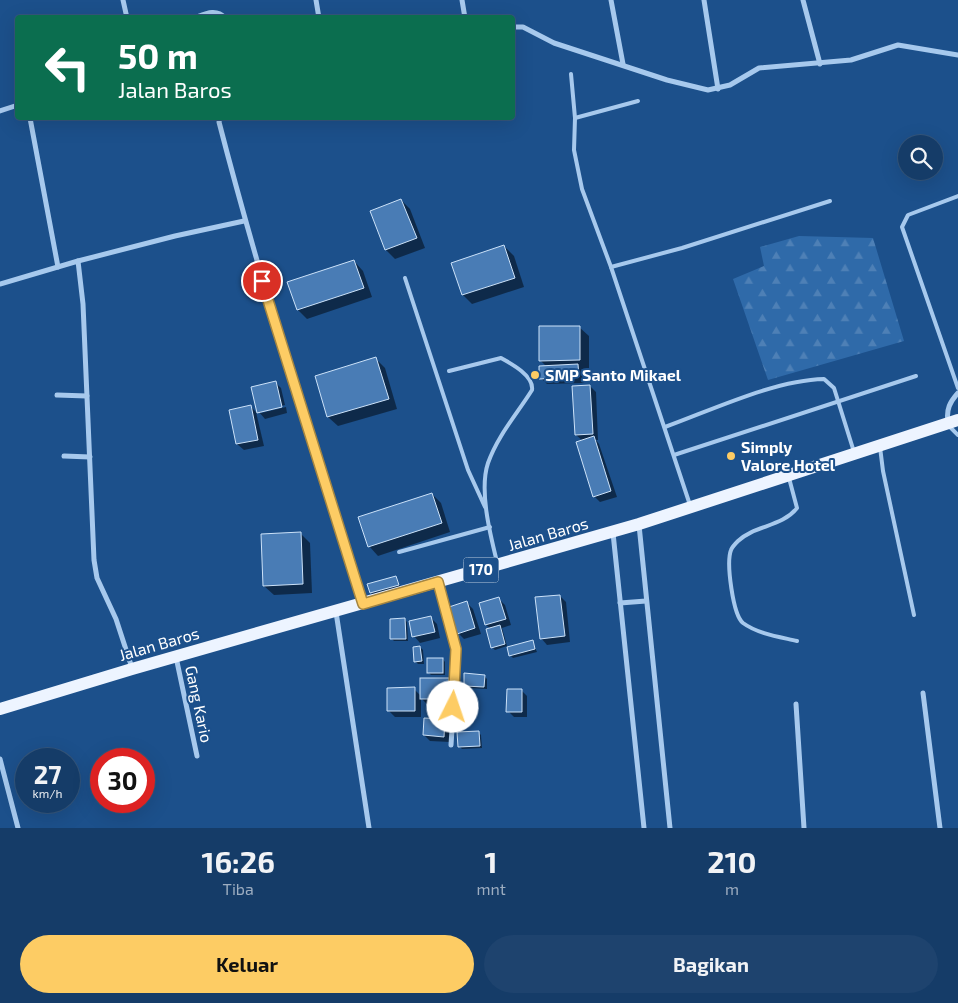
<!DOCTYPE html>
<html lang="id">
<style>
body{margin:0;font-family:"Exo 2",sans-serif;background:#1e436e;color:#f1f3f6;height:100vh;display:flex;flex-direction:column;font-size:19px;white-space:nowrap}
*{box-sizing:border-box;margin:0}
p{font-size:16px;color:#9dadc0}
.icon{flex:none;width:28px;height:28px;fill:none;stroke:currentColor;stroke-width:2;stroke-linecap:round;stroke-linejoin:round}
.map{position:relative;height:828px;overflow:hidden}
.side{display:flex;flex-direction:column;background:#153c68;flex:1}
.side>*{flex:none}
.hud{position:absolute;left:15px;top:15px;width:500px;height:105px;border-radius:5px;box-shadow:0 5px 20px #0002,0 0 0 1px #34567c;background:#0b6e4f;color:#fff;overflow:hidden}
.fabs{position:absolute;left:898px;top:135px;display:grid;gap:10px}
.fabs a{display:grid;place-items:center;width:45px;height:45px;border-radius:50%;background:#153c68;box-shadow:0 5px 20px #0002,0 0 0 1px #34567c;font-size:25px}
.speed{position:absolute;left:15px;top:748px;display:flex;gap:10px;font-size:25px;font-weight:700;text-align:center}
.speed>*{display:grid;place-content:center;width:65px;height:65px;border-radius:50%;background:#153c68;box-shadow:0 5px 20px #0002,0 0 0 1px #34567c;line-height:1}
.speed small{font-size:12px;font-weight:400}
.speed .limit{border:8px solid #d22;background:#fff;color:#111}
.pin{position:absolute;display:grid;place-items:center;width:42px;height:42px;color:#fff;margin:-21px;border:2px solid #fff;border-radius:50%;box-shadow:0 1px 5px #0007}
.me{position:absolute;width:55px;margin:-28px;rotate:4deg;stroke-linejoin:round;filter:drop-shadow(0 0 4px #0008)}
.turn{display:flex;align-items:center;gap:18px;height:105px;padding:0 20px;font-size:22px}
.turn .icon{width:65px;height:65px;stroke-width:2.5}
.turn b{display:block;font-size:35px;line-height:42px}
.eta{display:flex;justify-content:space-evenly;align-items:center;height:85px;text-align:center}
.eta b{font-size:30px;font-weight:700;line-height:35px}
.action{display:flex;gap:10px;margin-top:auto;padding:10px 20px}
.action a{flex:1;height:58px;border-radius:30px;background:#fdcc64;color:#111;font-size:20px;font-weight:700;line-height:58px;text-align:center}
.action a+a{background:#1e436e;color:#f1f3f6}
.map>svg:first-child{display:block}
</style>
<div class="map">
<svg width="958" height="828" viewBox="0 0 958 828">
<defs>
<pattern id="forest-firs" width="22" height="20" patternUnits="userSpaceOnUse" patternTransform="scale(1.25)"><rect width="22" height="20" fill="#2f6aa9"/><path d="M5 1l3.5 6h-7zM16 11l3.5 6h-7z" fill="#4e80b6"/></pattern>
</defs>
<rect width="100%" height="100%" fill="#1c508b"/>
<!-- forest -->
<polygon fill="url(#forest-firs)" points="799,236 873,238 904,341 768,380 733,279 764,266 760,247"/>
<!-- shadow -->
<g fill="#0007">
<polygon points="401,200 410,209 425,248 395,259 386,250 371,212"/>
<polygon points="504,246 514,256 524,287 472,304 463,295 452,264"/>
<polygon points="354,261 363,271 372,297 307,319 298,310"/>
<polygon points="579,327 589,336 589,369 581,369 584,372 584,383 547,384 541,378 547,367 540,360"/>
<polygon points="376,359 385,368 397,409 338,426 328,417 316,377"/>
<polygon points="275,382 281,388 285,405 261,411 261,413 286,407 287,413 265,419 259,412"/>
<polygon points="590,386 596,392 598,440 596,440 599,444 617,497 600,502 594,496 583,441 576,435"/>
<polygon points="250,406 256,412 264,446 244,450 237,444 230,410"/>
<polygon points="432,494 441,503 450,532 378,556 369,546"/>
<polygon points="301,534 310,543 312,593 274,595 264,586"/>
<polygon points="396,577 401,588 374,595 371,593"/>
<polygon points="560,596 566,602 570,642 547,645 541,638"/>
<polygon points="499,599 505,605 511,625 502,628 507,646 495,650 492,647 491,629 486,625"/>
<polygon points="467,603 473,609 481,634 464,639 458,633"/>
<polygon points="431,618 437,624 440,638 420,643 414,636"/>
<polygon points="404,619 407,622 408,641 394,641 392,639"/>
<polygon points="532,641 537,652 513,658 510,655"/>
<polygon points="420,647 423,650 424,664 418,664 415,661"/>
<polygon points="443,659 445,662 445,675 431,675 428,672"/>
<polygon points="484,676 487,679 487,689 468,688 465,685"/>
<polygon points="448,679 454,685 454,705 428,705 421,698 421,717 395,717 389,711 414,689 421,696"/>
<polygon points="521,690 527,696 527,717 514,717 508,711"/>
<polygon points="445,720 451,727 450,742 430,741 424,735"/>
<polygon points="478,732 481,735 482,748 462,749 459,746"/>
</g>
<!-- building -->
<g fill="#497cb5" stroke="#cce2f9">
<polygon points="401,199 417,238 385,250 370,211"/>
<polygon points="504,245 515,278 462,295 451,263"/>
<polygon points="354,260 364,288 297,310 287,282"/>
<polygon points="539,326 580,326 580,360 539,361"/>
<polygon points="376,357 389,399 327,417 315,376"/>
<polygon points="578,364 579,377 539,379 539,366"/>
<polygon points="276,381 282,407 257,413 251,387"/>
<polygon points="590,385 593,434 575,435 572,386"/>
<polygon points="251,405 258,440 236,444 229,410"/>
<polygon points="594,436 611,491 593,497 576,442"/>
<polygon points="432,493 442,523 368,547 358,517"/>
<polygon points="301,532 303,584 263,586 261,534"/>
<polygon points="396,576 399,585 370,593 367,584"/>
<polygon points="560,595 565,636 540,639 535,597"/>
<polygon points="499,597 506,619 485,625 479,603"/>
<polygon points="467,601 475,628 457,634 449,607"/>
<polygon points="431,616 435,632 412,637 409,621"/>
<polygon points="405,618 406,639 390,639 390,619"/>
<polygon points="500,625 505,644 491,648 486,629"/>
<polygon points="533,640 535,649 509,656 507,647"/>
<polygon points="420,646 422,661 414,662 413,647"/>
<rect x="427" y="658" width="16" height="15"/>
<polygon points="464,673 485,675 484,687 464,686"/>
<rect x="420" y="678" width="29" height="21"/>
<polygon points="415,687 415,711 387,711 387,688"/>
<polygon points="507,689 522,689 522,712 506,712"/>
<polygon points="424,718 445,719 444,737 423,735"/>
<polygon points="479,731 480,746 458,747 457,732"/>
</g>
<g fill="none" stroke-linecap="round" stroke-linejoin="round">
<!-- service -->
<g stroke="#a7c9ed" stroke-width="4">
<polyline points="571,74 575,118 574,150 582,189 611,267 690,505"/>
<polyline points="575,118 638,101"/>
<polyline points="958,196 908,215 902,227 958,388"/>
<polyline points="611,267 682,248 830,201"/>
<polyline points="405,278 468,470 485,507"/>
<path d="M449 371 501 358C512 364 534 376 532 390 517 414 498 435 488 463 479 490 490 534 497 562"/>
<polyline points="949,426 958,435"/>
<path d="M665 427C712 410 775 380 824 379L834 388 854 452"/>
<polyline points="880,447 883,471 914,615"/>
<polyline points="674,455 916,376"/>
<path d="M789 478 797 508C782 527 755 525 738 541 736 543 732 547 731 550 726 563 733 615 743 623 758 634 780 637 797 641"/>
<polyline points="399,552 490,527"/>
</g>
<!-- minor -->
<g stroke="#a7c9ed" stroke-width="5">
<polyline points="123,0 127,18"/>
<polyline points="316,0 319,18"/>
<polyline points="462,0 465,18"/>
<polyline points="611,0 623,64"/>
<polyline points="704,0 718,89"/>
<polyline points="803,0 820,64"/>
<path d="M194 18C205 14 216 8 225 18"/>
<polyline points="512,27 523,27 554,43 667,80 708,90 730,85 759,68 851,60 898,45 958,55"/>
<polyline points="0,111 18,105"/>
<polyline points="30,118 58,267"/>
<path d="M220 118 219 122C261 284 312 444 363 603"/>
<polyline points="78,261 175,236 244,221"/>
<polyline points="0,284 78,261 83,304 94,560 97,578 116,619 132,668"/>
<polyline points="57,395 87,396"/>
<path d="M948 422C946 409 950 402 958 393"/>
<polyline points="64,456 90,457"/>
<polyline points="639,525 670,828"/>
<polyline points="613,533 644,828"/>
<polyline points="439,582 457,649 451,745"/>
<polyline points="620,603 646,601"/>
<polyline points="336,612 369,828"/>
<polyline points="176,657 197,756"/>
<polyline points="923,693 940,828"/>
<polyline points="796,704 804,828"/>
<polyline points="0,759 18,828"/>
</g>
<!-- primary -->
<polyline stroke="#edf4ff" stroke-width="12" points="0,709 132,669 639,524 958,420"/>
</g>
<g fill="none" stroke-linecap="round" stroke-linejoin="round">
<!-- route casing -->
<g stroke="#a48541" stroke-width="12">
<polyline id="route" points="262,281 363,604 438,582 456,649 453,707"/>
</g>
<!-- route -->
<use href="#route" stroke="#fdcc64" stroke-width="9"/>
</g>
<!-- markers -->
<g fill="#fdcc64" stroke="#1c508b" stroke-width="2">
<circle cx="535" cy="375" r="5"/>
<circle cx="731" cy="456" r="5"/>
</g>
<g text-anchor="middle" stroke-width="4" stroke-linejoin="round" paint-order="stroke">
<!-- shield labels -->
<rect fill="#1c508b" stroke="#bbcadc" stroke-width="1" x="463.5" y="557.5" width="35" height="25" rx="4"/>
<g font-size="15" font-weight="bold" fill="#fff">
<text x="481" y="575">170</text>
</g>
<!-- poi labels -->
<g font-size="16" font-weight="bold" fill="#fff" stroke="#1c508b" text-anchor="start">
<text x="545" y="381">SMP Santo Mikael</text>
<text x="741" y="453">Simply<tspan x="741" dy="18">Valore Hotel</tspan></text>
</g>
<!-- street labels -->
<g font-size="16" fill="#fff" stroke="#1c508b">
<text transform="translate(548 534) rotate(-16)" y="6">Jalan Baros</text>
<text transform="translate(159 644) rotate(-16)" y="6">Jalan Baros</text>
<text transform="translate(199 704) rotate(78)" y="6">Gang Kario</text>
</g>
</g>
</svg>
<div class="fabs">
<a><svg class="icon" aria-label="search" viewBox="0 0 24 24"><circle cx="10" cy="10" r="6"/><path d="M15 15l6 6"/></svg></a>
</div>
<div class="speed"><div>27<small>km/h</small></div><div class="limit">30</div></div>
<div class="pin" style="left:262px;top:281px;background:#d93025"><svg class="icon" aria-label="arrive" viewBox="0 0 24 24"><path d="M6 21V4h12l-3 4 3 4H6"/></svg></div>
<svg class="me" style="left:453px;top:707px" viewBox="-20 -20 40 40"><circle r="19" fill="#fff"/><path d="M0-13L10 11 0 6-10 11z" fill="#fdcc64"/></svg>
<div class="hud">
<div class="turn"><svg class="icon" aria-label="left" viewBox="0 0 24 24"><path d="M17 20v-9H6M10 6l-5 5 5 5"/></svg><div><b>50 m</b>Jalan Baros</div></div>
</div>
</div>
<section class="side">
<div class="eta">
<div><b>16:26</b><p>Tiba</p></div>
<div><b>1</b><p>mnt</p></div>
<div><b>210</b><p>m</p></div>
</div>
<div class="action"><a>Keluar</a><a>Bagikan</a></div>
</section>
